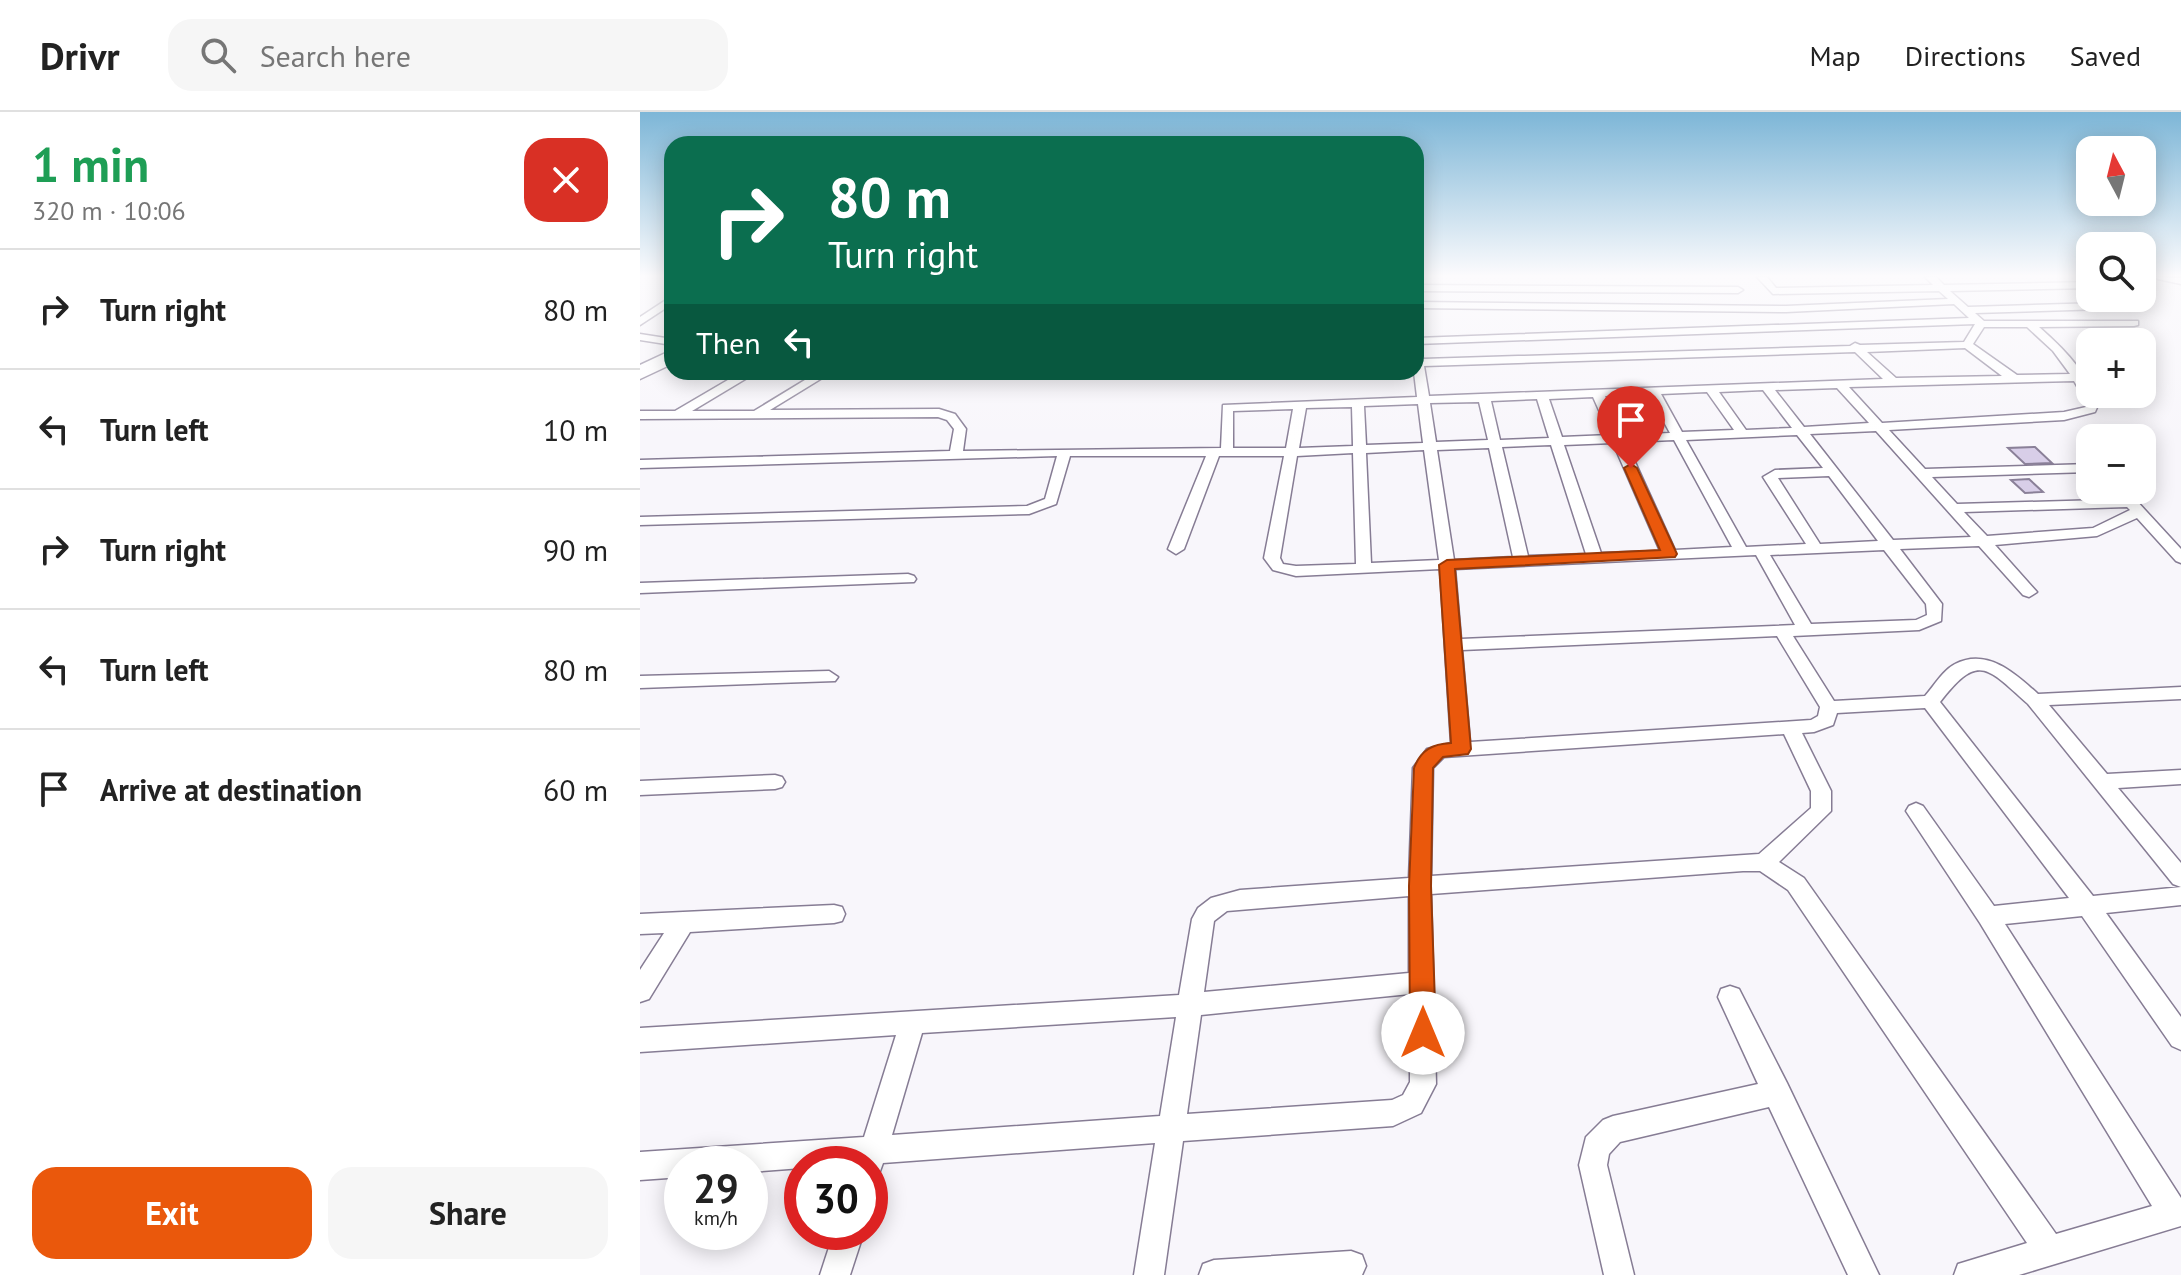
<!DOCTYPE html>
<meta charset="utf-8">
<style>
body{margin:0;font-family:"PT Sans",sans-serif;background:#f6f6f6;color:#222;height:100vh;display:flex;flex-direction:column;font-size:30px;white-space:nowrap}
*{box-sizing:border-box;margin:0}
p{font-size:26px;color:#767676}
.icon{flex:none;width:44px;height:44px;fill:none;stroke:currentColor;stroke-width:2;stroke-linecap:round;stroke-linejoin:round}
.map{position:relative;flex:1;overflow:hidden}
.details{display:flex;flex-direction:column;background:#fff;width:640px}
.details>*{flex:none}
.guide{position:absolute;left:24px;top:24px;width:760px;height:244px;border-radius:24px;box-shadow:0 4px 20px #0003;background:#0b6e4f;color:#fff;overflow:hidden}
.needle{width:52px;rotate:353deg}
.fabs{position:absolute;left:1436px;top:24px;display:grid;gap:16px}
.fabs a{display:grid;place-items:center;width:80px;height:80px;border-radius:16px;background:#fff;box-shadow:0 4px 20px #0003;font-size:40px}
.speed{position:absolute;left:24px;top:1034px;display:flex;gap:16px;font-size:40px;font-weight:700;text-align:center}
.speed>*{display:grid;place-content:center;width:104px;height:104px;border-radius:50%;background:#fff;box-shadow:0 4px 20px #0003;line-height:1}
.speed small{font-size:20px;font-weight:400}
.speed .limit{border:12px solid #d22;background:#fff;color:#111}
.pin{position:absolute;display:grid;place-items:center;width:68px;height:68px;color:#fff;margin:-82px -34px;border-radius:50% 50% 50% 0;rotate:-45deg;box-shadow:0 0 8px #0007}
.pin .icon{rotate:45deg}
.me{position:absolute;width:88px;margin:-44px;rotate:0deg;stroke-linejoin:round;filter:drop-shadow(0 0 6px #0008)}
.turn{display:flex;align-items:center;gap:28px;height:168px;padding:0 32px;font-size:36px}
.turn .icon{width:104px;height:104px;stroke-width:2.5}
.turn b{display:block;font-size:56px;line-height:68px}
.then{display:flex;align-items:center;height:76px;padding:0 32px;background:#0003;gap:16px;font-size:30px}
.round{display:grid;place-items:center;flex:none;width:84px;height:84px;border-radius:24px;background:#f6f6f6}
.summary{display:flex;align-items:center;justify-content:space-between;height:136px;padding:0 32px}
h1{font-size:48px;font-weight:700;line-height:60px;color:#1e9e55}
.action{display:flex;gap:16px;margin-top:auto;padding:16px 32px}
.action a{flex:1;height:92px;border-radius:24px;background:#ea580c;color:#fff;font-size:32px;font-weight:700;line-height:92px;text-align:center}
.action a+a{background:#f6f6f6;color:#222}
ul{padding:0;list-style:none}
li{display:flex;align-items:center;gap:24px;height:120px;padding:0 32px;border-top:2px solid #e0e0e0}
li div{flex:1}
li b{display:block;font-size:30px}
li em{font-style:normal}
header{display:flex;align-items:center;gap:48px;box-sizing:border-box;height:112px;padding:0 40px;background:#fff;border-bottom:2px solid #e0e0e0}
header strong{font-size:38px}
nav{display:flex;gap:44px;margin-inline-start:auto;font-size:28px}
.search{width:560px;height:72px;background:#f6f6f6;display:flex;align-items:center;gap:20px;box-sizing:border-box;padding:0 28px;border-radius:24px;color:#767676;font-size:30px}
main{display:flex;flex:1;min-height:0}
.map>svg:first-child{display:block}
</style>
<header>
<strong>Drivr</strong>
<div class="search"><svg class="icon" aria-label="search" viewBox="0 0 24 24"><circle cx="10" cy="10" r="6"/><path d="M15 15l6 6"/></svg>Search here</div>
<nav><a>Map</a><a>Directions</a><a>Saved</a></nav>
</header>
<main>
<section class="details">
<div class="summary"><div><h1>1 min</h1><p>320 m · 10:06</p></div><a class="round" style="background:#d93025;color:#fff"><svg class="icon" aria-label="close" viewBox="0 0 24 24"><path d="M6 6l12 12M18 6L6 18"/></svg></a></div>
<ul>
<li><svg class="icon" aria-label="right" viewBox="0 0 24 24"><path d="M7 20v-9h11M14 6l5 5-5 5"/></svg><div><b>Turn right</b></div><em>80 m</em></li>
<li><svg class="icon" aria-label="left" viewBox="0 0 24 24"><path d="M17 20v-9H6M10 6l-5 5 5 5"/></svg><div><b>Turn left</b></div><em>10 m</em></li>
<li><svg class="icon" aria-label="right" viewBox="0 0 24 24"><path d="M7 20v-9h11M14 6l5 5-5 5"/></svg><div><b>Turn right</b></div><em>90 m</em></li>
<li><svg class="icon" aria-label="left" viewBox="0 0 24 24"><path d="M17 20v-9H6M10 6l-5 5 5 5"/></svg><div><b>Turn left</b></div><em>80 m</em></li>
<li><svg class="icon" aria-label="arrive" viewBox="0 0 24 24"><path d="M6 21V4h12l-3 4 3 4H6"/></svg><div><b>Arrive at destination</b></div><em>60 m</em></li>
</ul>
<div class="action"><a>Exit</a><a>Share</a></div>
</section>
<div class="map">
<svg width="1541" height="1163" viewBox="0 0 1541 1163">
<rect width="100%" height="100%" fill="#f8f6fb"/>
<!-- building -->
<g fill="#d8cee8" stroke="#8a8098" stroke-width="2">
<polygon points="1395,335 1412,351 1385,352 1368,336"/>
<polygon points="1389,367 1403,380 1385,381 1371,368"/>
</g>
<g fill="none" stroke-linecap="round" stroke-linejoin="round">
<!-- minor casing -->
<g stroke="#867c94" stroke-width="3">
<g id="minor">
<path d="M1117 165H1127L1136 176 1293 173 1285 165H1296L1304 173 1450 170V176L1310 179 1328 195 1495 190 1500 193 1495 196 1335 201 1344 209H1498V213L1494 214 1399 215C1415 229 1449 260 1450 282H1454L1459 291 1455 300 1424 308 1249 318 1285 357 1450 352V360L1292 365 1317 392 1495 387 1541 437V451L1536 449 1497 406 1457 424 1355 433 1397 480 1389 485 1383 483 1339 434 1260 437 1302 492 1301 509 1279 518 1153 524 1194 589 1285 584C1294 574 1303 558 1315 552 1347 535 1376 562 1398 582L1541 575V587L1409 593 1467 662 1541 658V672L1478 676 1541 751V775L1533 772 1388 592C1346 554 1338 541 1300 590L1453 784 1541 775V793L1466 801 1541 905V938L1532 934 1442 804 1365 812 1541 1086V1114L1379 1163H1314L1318 1152 1387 1131 1148 778 1120 759H1103L791 782 796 972 781 1001 753 1014 543 1029 524 1163H494L515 1031 243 1051 239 1062 230 1065V1052H162V1056L110 1060V1052H42V1065L0 1068V1040L224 1025 256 923 0 940V916L539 883 552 807 558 796 571 786 600 778 769 766 773 656 787 637 811 631 800 457 656 464 633 458 624 446 644 344H579L544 437 536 442 528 437 566 344H430L416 392 389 402 0 413V405L387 394 405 387 417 344 0 356V348L310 339 314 317 307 308 298 305 0 307V299H35L93 265 72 263 66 260H117L52 299H114L178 260H192L130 298 299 297 315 302 326 317 323 339 581 336 583 293 777 285 774 260H776V234L781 237 783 247 1210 234 1215 231 1220 233 1324 230 1335 212 776 232V226L1329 206 1314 192 1146 200 776 196V190L1146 194 1308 187 1299 179 1133 182ZM1344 215H1387L1413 239 1430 262 1377 263 1333 232ZM1325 236 1362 264 1256 266 1227 240ZM1215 240 1243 267 789 284 784 254ZM1434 269 1447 291 1446 295 1424 300 1242 311 1209 275ZM1197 276 1229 311 1164 315 1135 278ZM1123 278 1152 316 1106 318 1079 280ZM1067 280 1094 318 1042 320 1021 282ZM1009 283 1030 321 982 323 965 284ZM953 285 970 323 922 325 909 287ZM897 287 909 326 860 328 851 289ZM839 290 848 328 796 330 790 291ZM778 292 783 331 726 333 724 294ZM712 295 713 334 659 336 666 296ZM653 297 646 336H593V299ZM1236 319 1331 425 1253 428 1170 322ZM1157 323 1183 356 1135 358 1123 365 1166 432 1106 435 1046 328ZM1034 328 1092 435 1035 438 986 330ZM973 331 1020 439 961 441 924 333ZM911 333 946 442 888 444 862 335ZM849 336 873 445 814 448 797 338ZM784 338 799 448 731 451 726 341ZM713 341 716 452 656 454 643 452 640 446 657 344ZM1189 364 1238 429 1180 432 1138 366ZM1487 395 1490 398 1453 416 1347 424 1324 400ZM1244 438 1286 492 1287 503 1276 508 1171 512 1130 443ZM1116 443 1155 513 821 527 815 457ZM1137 524 1180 595 1178 604 1171 608 830 630 822 538ZM1285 596 1429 786 1354 794 1283 694 1276 691 1269 694 1266 699 1340 811 1512 1094 1416 1122 1164 766 1139 750 1191 699V679L1162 621 1174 620 1193 613 1197 601ZM1144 622 1171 679V696L1119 742 791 764 793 656 804 645ZM769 784V861L564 880 574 809 587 799ZM770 882V970L763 983 752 988 547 1002 561 903ZM536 905 520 1004 252 1023 282 921Z"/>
<polygon points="1516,165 1541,166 1541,172 1518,167"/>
<polygon points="776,173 1098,175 1103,178 1098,181 776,179"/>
<polygon points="32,184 32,192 0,213 0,205"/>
<polygon points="0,222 32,227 32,233 0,228"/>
<polygon points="211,260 235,260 236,261 230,264"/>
<polygon points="586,260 698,260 692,263 588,266 582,263"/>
<polygon points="268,462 274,464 276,467 274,470 0,481 0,471"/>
<polygon points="189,559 198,565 195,569 0,576 0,564"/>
<polygon points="135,663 142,665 145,670 142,675 135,677 0,683 0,669"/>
<polygon points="194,793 202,795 205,802 202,809 194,811 50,820 9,887 0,890 0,858 24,821 0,822 0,802"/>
<polygon points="1090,874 1099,877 1147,971 1239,1163 1208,1163 1129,995 980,1030 969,1042 967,1053 994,1163 964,1163 939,1053 946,1025 963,1008 973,1004 1118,972 1078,885 1081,877"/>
<polygon points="194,1120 224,1120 210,1163 180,1163"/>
<polygon points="711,1139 722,1143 726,1154 722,1163 559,1163 563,1152 574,1148"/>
</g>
</g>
<!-- trunk casing -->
<g stroke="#867c94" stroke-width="3">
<polygon id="trunk" points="32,238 32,252 0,267 0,253"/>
</g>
<!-- minor -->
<use href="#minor" fill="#fff" fill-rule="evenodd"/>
<!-- trunk -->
<use href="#trunk" fill="#fff" fill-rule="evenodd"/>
</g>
<!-- sky -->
<linearGradient id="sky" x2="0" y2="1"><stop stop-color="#7db6d7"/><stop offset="0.5" stop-color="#fcfbfd"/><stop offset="1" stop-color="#fcfbfd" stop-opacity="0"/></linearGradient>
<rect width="1541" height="328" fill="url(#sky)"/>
<!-- route -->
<path fill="#ea580c" stroke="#983908" stroke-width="2" d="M991 352 997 356 1037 442 1035 445 815 457 831 637 828 642 803 645 793 656 791 774 796 921 792 929 783 933 774 929 770 921 769 774 774 656C781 638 792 632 811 631L799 453 807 448 1020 438 984 356Z"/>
</svg>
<div class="fabs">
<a><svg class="needle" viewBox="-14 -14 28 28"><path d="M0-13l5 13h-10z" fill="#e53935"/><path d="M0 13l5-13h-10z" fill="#767676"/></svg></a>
<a><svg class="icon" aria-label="search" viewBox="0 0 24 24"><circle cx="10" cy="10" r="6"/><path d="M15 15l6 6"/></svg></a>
<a>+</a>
<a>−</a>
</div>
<div class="speed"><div>29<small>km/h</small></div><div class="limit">30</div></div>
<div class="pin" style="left:991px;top:356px;background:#d93025"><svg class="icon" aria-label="arrive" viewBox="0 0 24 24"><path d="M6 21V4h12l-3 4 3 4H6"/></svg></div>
<svg class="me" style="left:783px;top:921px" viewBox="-20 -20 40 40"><circle r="19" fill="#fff"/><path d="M0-13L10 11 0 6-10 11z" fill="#ea580c"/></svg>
<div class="guide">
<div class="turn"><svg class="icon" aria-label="right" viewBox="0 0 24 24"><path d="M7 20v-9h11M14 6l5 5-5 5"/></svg><div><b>80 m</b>Turn right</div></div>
<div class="then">Then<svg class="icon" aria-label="left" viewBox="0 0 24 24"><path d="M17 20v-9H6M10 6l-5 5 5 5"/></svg></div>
</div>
</div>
</main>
